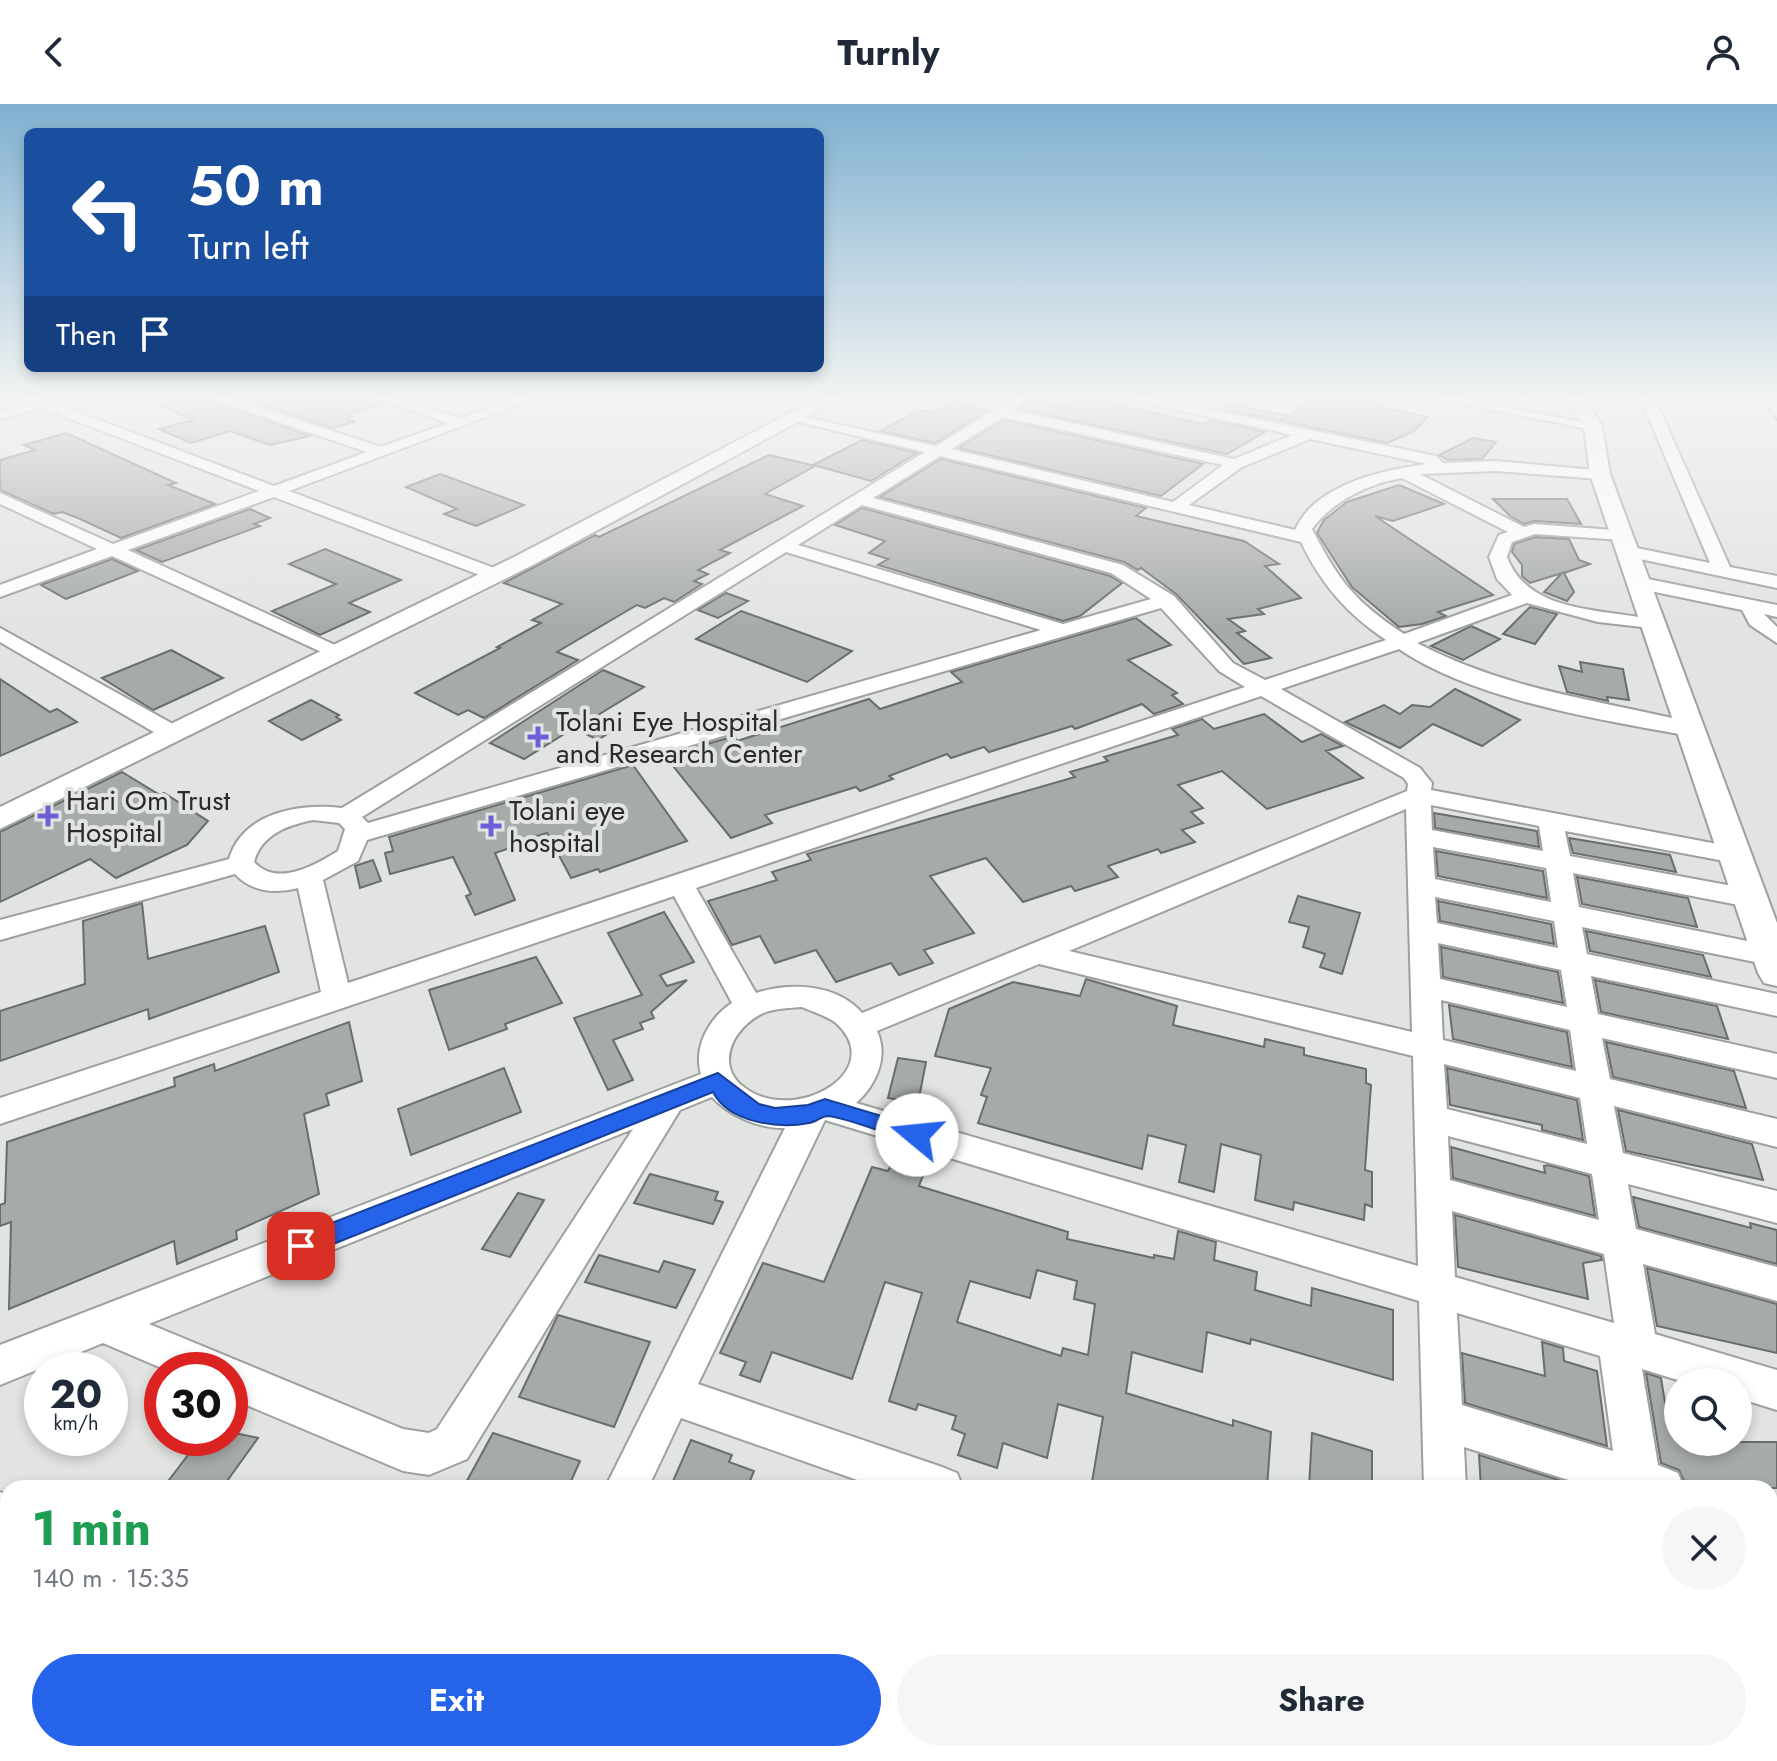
<!DOCTYPE html>
<meta charset="utf-8">
<style>
body{margin:0;font-family:Jost,sans-serif;background:#f6f6f7;color:#1f2937;height:100vh;display:flex;flex-direction:column;font-size:30px;white-space:nowrap}
*{box-sizing:border-box;margin:0}
p{font-size:26px;color:#747a83}
.icon{flex:none;width:44px;height:44px;fill:none;stroke:currentColor;stroke-width:2;stroke-linecap:round;stroke-linejoin:round}
.map{position:relative;flex:1;overflow:hidden}
.side{position:absolute;left:0px;top:1376px;width:1778px;height:282px;display:flex;flex-direction:column;background:#fff;border-radius:24px 24px 0 0;box-shadow:0 4px 12px #0003}
.side>*{flex:none}
.hud{position:absolute;left:24px;top:24px;width:800px;height:244px;border-radius:12px;box-shadow:0 4px 12px #0003;background:#1a4fa0;color:#fff;overflow:hidden}
.buttons{position:absolute;left:1664px;top:1264px;display:grid;gap:16px}
.buttons a{display:grid;place-items:center;width:88px;height:88px;border-radius:50%;background:#fff;box-shadow:0 4px 12px #0003;font-size:40px}
.speed{position:absolute;left:24px;top:1248px;display:flex;gap:16px;font-size:40px;font-weight:700;text-align:center}
.speed>*{display:grid;place-content:center;width:104px;height:104px;border-radius:50%;background:#fff;box-shadow:0 4px 12px #0003;line-height:1}
.speed small{font-size:20px;font-weight:400}
.speed .limit{border:12px solid #d22;background:#fff;color:#111}
.pin{position:absolute;display:grid;place-items:center;width:68px;height:68px;color:#fff;margin:-34px;border-radius:16px;box-shadow:0 4px 12px #0006}
.me{position:absolute;width:88px;margin:-44px;rotate:287deg;stroke-linejoin:round;filter:drop-shadow(0 0 6px #0008)}
.turn{display:flex;align-items:center;gap:28px;height:168px;padding:0 32px;font-size:36px}
.turn .icon{width:104px;height:104px;stroke-width:2.5}
.turn b{display:block;font-size:56px;line-height:68px}
.then{display:flex;align-items:center;height:76px;padding:0 32px;background:#0003;gap:16px;font-size:30px}
.round{display:grid;place-items:center;flex:none;width:84px;height:84px;border-radius:42px;background:#f6f6f7}
.headline{display:flex;align-items:center;justify-content:space-between;height:136px;padding:0 32px}
h1{font-size:48px;font-weight:700;line-height:60px;color:#1e9e55}
.primary-button{display:flex;gap:16px;margin-top:auto;padding:16px 32px}
.primary-button a{flex:1;height:92px;border-radius:48px;background:#2563eb;color:#fff;font-size:32px;font-weight:700;line-height:92px;text-align:center}
.primary-button a+a{background:#f6f6f7;color:#1f2937}
header{display:flex;justify-content:space-between;align-items:center;height:104px;padding:0 32px;background:#fff;font-size:36px;font-weight:700}
.map>svg:first-child{display:block}
</style>
<header><svg class="icon" aria-label="back" viewBox="0 0 24 24"><path d="M15 5l-7 7 7 7"/></svg>Turnly<svg class="icon" aria-label="person" viewBox="0 0 24 24"><circle cx="12" cy="8" r="4"/><path d="M4 21q1-7 8-7t8 7"/></svg></header>
<div class="map">
<svg width="1777" height="1657" viewBox="0 0 1777 1657">
<rect width="100%" height="100%" fill="#e1e4e1"/>
<!-- building -->
<g fill="#a6aaa9" stroke="#696d6b" stroke-width="2" fill-rule="evenodd">
<polygon points="140,293 203,293 310,332 270,341 230,327 191,339 159,325 194,316"/>
<polygon points="239,293 367,293 382,300 346,311 352,313 346,315 354,318 333,324"/>
<polygon points="1081,293 1204,320 1210,316 1265,328 1227,350 1020,305 1032,296 1064,303"/>
<polygon points="1316,293 1361,293 1382,298 1376,302 1428,313 1413,328 1387,339 1282,317"/>
<polygon points="953,298 988,306 935,339 880,327 920,306 932,309"/>
<polygon points="1231,300 1288,312 1281,317 1224,305"/>
<polygon points="1004,316 1203,360 1161,392 959,344"/>
<polygon points="66,329 176,379 168,381 215,400 121,434 78,414 62,408 54,410 0,386 0,356 35,346 24,341"/>
<polygon points="1473,334 1496,338 1482,355 1448,356 1439,351"/>
<polygon points="862,336 917,349 871,377 813,361"/>
<polygon points="769,351 815,362 765,390 803,402 720,446 730,449 698,466 708,470 694,477 702,480 674,498 664,494 645,504 637,501 557,548 578,556 484,614 468,606 458,611 415,589 500,544 497,543 541,519 532,516 562,500 504,479 595,431 599,433"/>
<polygon points="941,355 1146,404 1136,412 1244,437 1279,460 1265,462 1301,494 1258,505 1264,510 1228,515 1245,527 1237,529 1271,554 1244,560 1176,490 1141,464 1138,466 1124,458 880,393"/>
<polygon points="440,370 524,401 476,422 444,410 457,405 406,383"/>
<polygon points="1399,381 1444,400 1393,417 1375,412 1493,491 1438,508 1446,512 1422,520 1399,523 1352,483 1317,429 1324,416 1347,398"/>
<polygon points="1493,395 1567,395 1581,420 1534,417 1524,420 1510,412"/>
<polygon points="862,404 1110,472 1122,479 1080,512 1063,517 878,461 888,455 869,449 885,437 835,421"/>
<polygon points="250,405 270,414 254,420 260,422 162,458 136,446"/>
<polygon points="1535,433 1569,435 1579,456 1590,460 1564,469 1574,488 1567,497 1544,488 1562,469 1530,479 1522,472 1522,461 1512,448 1514,440"/>
<polygon points="325,445 401,476 349,499 370,508 320,531 272,507 336,480 289,460"/>
<polygon points="112,455 138,467 66,495 41,481"/>
<polygon points="726,489 748,497 718,514 698,506"/>
<polygon points="1530,503 1557,510 1535,540 1503,530"/>
<polygon points="741,507 852,547 807,578 696,535"/>
<polygon points="1136,514 1171,541 1128,556 1177,589 1172,591 1183,600 1154,610 1142,600 1075,625 1072,622 989,648 984,643 951,654 947,650 889,672 893,675 860,687 856,683 765,711 772,719 731,734 665,652 735,632 737,637 869,595 880,605 962,578 951,568"/>
<polygon points="1471,522 1500,535 1463,556 1431,542"/>
<polygon points="171,546 223,574 153,606 102,574"/>
<polygon points="1580,558 1623,565 1629,596 1607,593 1608,597 1567,588 1559,562 1582,568"/>
<polygon points="603,566 644,583 598,611 622,620 598,636 574,624 524,655 490,639"/>
<polygon points="0,575 50,608 57,605 77,618 0,652"/>
<polygon points="1455,585 1520,616 1482,642 1433,620 1400,644 1345,618 1384,601 1400,610 1412,601 1430,603"/>
<polygon points="311,596 339,611 336,613 341,616 302,636 269,617"/>
<polygon points="1264,610 1302,638 1321,630 1343,642 1326,647 1363,674 1267,705 1222,667 1178,681 1203,704 1191,708 1203,719 1182,726 1195,738 1161,749 1158,745 1108,762 1118,773 1075,787 1071,782 1023,798 986,754 930,772 974,829 924,846 933,859 899,871 891,859 836,878 816,846 775,859 760,832 732,841 708,797 777,776 772,768 811,756 807,750 1075,673 1070,668 1108,657 1104,653 1178,631 1172,625 1202,615 1214,625"/>
<polygon points="633,661 687,737 600,768 598,765 571,774 547,729 509,741 510,744 495,749 515,796 475,811 466,792 471,790 453,753 390,770 385,749 393,747 389,733"/>
<polygon points="122,668 160,691 164,689 208,717 187,741 116,774 90,755 0,798 0,728"/>
<polygon points="1434,709 1537,727 1539,743 1435,724"/>
<polygon points="1569,734 1670,751 1676,768 1573,749"/>
<polygon points="1436,747 1543,767 1547,794 1438,772"/>
<polygon points="373,756 381,777 360,784 355,762"/>
<polygon points="1577,773 1688,794 1697,823 1582,800"/>
<polygon points="1298,792 1360,809 1342,870 1320,863 1325,850 1303,843 1309,823 1289,818"/>
<polygon points="1438,797 1551,820 1554,840 1440,817"/>
<polygon points="142,799 148,855 265,822 279,868 149,915 148,905 0,957 0,907 85,880 83,817"/>
<polygon points="664,808 694,858 660,871 667,882 687,876 651,908 654,914 640,919 643,925 613,936 633,976 608,986 574,914 642,891 608,829"/>
<polygon points="1586,827 1703,851 1711,873 1590,847"/>
<polygon points="1441,843 1558,868 1563,899 1443,873"/>
<polygon points="536,853 562,899 505,920 507,925 449,946 429,886"/>
<polygon points="1086,875 1177,902 1173,921 1264,943 1265,935 1304,944 1304,951 1366,965 1366,979 1371,981 1365,1066 1372,1068 1372,1103 1365,1100 1364,1116 1294,1098 1293,1106 1255,1096 1261,1051 1221,1040 1214,1088 1179,1078 1186,1041 1148,1031 1142,1065 978,1019 987,993 981,991 991,964 935,952 949,905 1013,878 1080,892"/>
<polygon points="1595,876 1717,902 1728,935 1601,908"/>
<polygon points="1449,901 1567,928 1572,963 1453,935"/>
<polygon points="349,918 362,977 326,990 329,1001 304,1010 319,1090 236,1127 237,1135 177,1160 174,1137 9,1205 11,1118 0,1122 0,1101 5,1099 7,1038 175,982 174,974 214,960 215,967"/>
<polygon points="1606,938 1734,967 1746,1004 1613,973"/>
<polygon points="898,954 926,958 918,999 888,994"/>
<polygon points="504,964 521,1008 411,1051 398,1005"/>
<polygon points="1447,964 1577,996 1583,1036 1542,1026 1542,1021 1450,1001"/>
<polygon points="1618,1006 1752,1040 1763,1076 1626,1047"/>
<polygon points="1451,1043 1545,1069 1544,1062 1548,1061 1589,1072 1595,1112 1453,1074"/>
<path d="M893 1057 925 1066 919 1082 1068 1128 1067 1135 1154 1154V1151L1174 1155 1178 1127 1216 1138 1214 1156 1257 1168 1255 1186 1311 1202 1312 1184 1393 1206V1276L1251 1235 1250 1240 1207 1228 1202 1268 1132 1248 1126 1289 1233 1322V1316L1271 1328 1267 1384H1091L1103 1313 1058 1300 1047 1354 1003 1339 997 1364 958 1351 965 1330 952 1325 956 1312 918 1300 916 1306 889 1297 922 1189 885 1178 852 1275 772 1248 760 1278 740 1271 746 1258 720 1249 763 1159 824 1178 872 1063 888 1067ZM1037 1166 1077 1177 1074 1195 1095 1200 1088 1251 1063 1244 1061 1252 957 1218 970 1177 1030 1194Z"/>
<polygon points="650,1070 718,1088 715,1096 723,1098 713,1120 634,1099"/>
<polygon points="518,1089 544,1096 510,1153 482,1145"/>
<polygon points="1633,1093 1751,1124 1750,1119 1777,1126 1777,1160 1639,1123"/>
<polygon points="1455,1111 1601,1152 1602,1156 1583,1159 1588,1195 1458,1163"/>
<polygon points="599,1151 659,1168 664,1157 695,1166 676,1204 585,1178"/>
<polygon points="1647,1164 1777,1200 1777,1249 1657,1222"/>
<polygon points="558,1211 650,1238 614,1323 519,1293"/>
<polygon points="1542,1238 1563,1244 1564,1257 1597,1267 1607,1342 1465,1299 1462,1249 1545,1272"/>
<polygon points="1646,1269 1661,1274 1666,1305 1678,1308 1678,1338 1777,1338 1777,1384 1687,1384 1679,1366 1661,1359"/>
<polygon points="230,1328 258,1334 222,1384 163,1384 201,1334 230,1334"/>
<polygon points="493,1329 580,1357 568,1384 463,1384"/>
<polygon points="1312,1329 1372,1347 1372,1384 1309,1384"/>
<polygon points="691,1336 732,1351 729,1358 754,1367 747,1384 670,1384"/>
<polygon points="1479,1351 1584,1384 1481,1384"/>
</g>
<g fill="none" stroke-linecap="round" stroke-linejoin="round">
<!-- minor casing -->
<g stroke="#9da09d" stroke-width="4">
<g id="minor">
<polygon points="18,293 53,295 54,299 274,382 367,348 206,293 228,293 381,343 448,319 370,293 392,293 461,314 518,293 539,293 289,387 502,467 502,475 490,475 274,393 128,446 335,541 338,545 335,549 328,551 112,452 0,493 0,481 97,445 0,400 0,389 113,440 259,387 42,304 0,315 0,307 29,299"/>
<path d="M1015 293H1032L1013 306 1234 355 1292 331 1121 293H1149L1436 352 1443 359 1496 357 1606 367V373L1600 375 1496 367 1420 370 1524 423 1534 420 1627 427 1630 431 1621 436 1535 430 1512 438 1507 453C1529 512 1608 504 1660 517L1663 521 1660 525 1598 518 1527 499 1417 539C1509 587 1600 596 1698 620L1701 625 1698 630 1690 632C1601 616 1474 596 1399 545L1281 585 1420 664 1432 679 1431 686 1744 745 1748 751 1744 757 1735 759 1565 727 1570 752 1749 785 1759 788 1763 794 1759 800 1749 803 1573 769 1579 803 1777 843V859L1770 861 1582 823 1587 850 1777 890V912L1591 872 1598 910 1777 950V974L1602 934 1610 975 1777 1015V1043L1614 1002 1623 1049 1777 1087V1119L1628 1080 1636 1125 1777 1163V1197L1643 1160 1655 1230 1777 1266V1306L1738 1294V1278H1684L1642 1265 1658 1361 1678 1369 1684 1384H1594L1464 1343 1466 1384H1424L1419 1197 825 1016 698 1280 942 1363 957 1369 963 1384H880L681 1314 648 1384H605L785 1024C760 1025 729 1012 712 993L680 1006 467 1355 429 1371 403 1367 230 1294V1266H166L103 1239 0 1281V1241L701 970C693 943 709 914 732 899L674 792 0 1020V994L321 888 298 784C276 790 251 788 235 770L0 836V816L229 755C243 708 300 699 342 704L925 348 786 315V309L936 342ZM1003 313 1223 361 1173 398 951 345ZM1310 335 1427 360C1383 366 1315 380 1295 426L1189 401 1242 363ZM940 352 1301 438C1321 480 1347 510 1386 536L1265 576 1233 559 1174 492 1123 461 873 394ZM1402 374 1508 428 1499 431 1489 453 1497 475 1512 491 1404 530C1355 498 1338 476 1312 425 1333 397 1367 380 1402 374ZM862 401 1111 469 1151 495 1063 520 798 441ZM786 448 1041 526 368 719 362 713ZM1161 504 1219 567 1245 583 348 879 323 776 358 757 367 736ZM1261 592 1404 674 1408 680 1407 687 862 909C837 880 790 878 756 889L696 784ZM1431 701 1539 722 1543 747 1432 726ZM1406 705 1412 928 1069 847ZM313 716 339 719 345 725 338 747C314 762 277 783 254 758 261 731 287 721 313 716ZM1433 743 1546 764 1551 798 1435 775ZM1435 793 1554 817 1558 844 1437 819ZM1438 839 1561 866 1567 903 1440 875ZM1039 860 1413 952 1418 1162 856 999C876 981 889 953 877 927ZM1441 896 1570 926 1576 967 1443 936ZM802 903C813 908 827 912 836 919 890 968 791 1024 741 981 714 957 737 919 766 908 777 904 790 904 802 903ZM1444 960 1580 994 1587 1040 1447 1005ZM633 1025 437 1325 429 1329 403 1325 149 1220ZM1448 1032 1592 1070 1599 1116 1450 1076ZM1452 1107 1604 1150 1614 1219 1455 1173ZM1457 1209 1600 1252 1613 1347 1462 1301Z"/>
<polygon points="1427,293 1458,293 1600,322 1593,326"/>
<polygon points="1640,293 1654,293 1730,463 1777,472 1777,484 1621,451 1621,443 1627,442 1710,459"/>
<polygon points="1638,473 1777,501 1777,513 1764,510 1777,523 1777,539 1750,521 1742,506 1631,483 1631,475"/>
<polygon points="0,524 173,620 176,625 165,632 157,630 0,538"/>
<polygon points="0,1388 8,1391 8,1436 0,1433"/>
<polygon points="1770,1395 1777,1398 1777,1442 1770,1439"/>
<polygon points="1770,1564 1777,1566 1777,1614 1770,1612"/>
<polygon points="484,1650 546,1650 549,1657 487,1657"/>
<rect x="1431" y="1650" width="50" height="7"/>
<polygon points="1656,1650 1706,1650 1707,1657 1657,1657"/>
</g>
</g>
<!-- major casing -->
<g stroke="#9da09d" stroke-width="4">
<g id="major">
<polygon points="821,293 844,293 533,461 0,725 0,703 516,452"/>
<polygon points="1566,293 1584,293 1602,322 1610,370 1777,819 1777,882 1764,879 1758,869 1590,370 1584,322"/>
</g>
</g>
<!-- minor -->
<use href="#minor" fill="#fff" fill-rule="evenodd"/>
<!-- major -->
<use href="#major" fill="#fff" fill-rule="evenodd"/>
<!-- rail -->
<polyline stroke="#606260" stroke-width="3" stroke-dasharray="6 6" stroke-linecap="butt" points="1760,293 1777,317"/>
</g>
<!-- sky -->
<linearGradient id="sky" x2="0" y2="1"><stop stop-color="#7fb0d0"/><stop offset="0.56" stop-color="#f2f3f2"/><stop offset="1" stop-color="#f2f3f2" stop-opacity="0"/></linearGradient>
<rect width="1777" height="525" fill="url(#sky)"/>
<!-- route -->
<path fill="#2563eb" stroke="#184099" stroke-width="2" d="M718 969 759 1000 775 1004 808 1001 825 995 925 1025 928 1031 925 1037 917 1040C897 1034 844 1012 827 1012 821 1013 815 1018 809 1019 779 1025 729 1019 713 988L301 1153 293 1149 289 1142 293 1134Z"/>
<!-- markers -->
<g fill="#6e5fd9" stroke="#e1e4e1" stroke-width="3">
<path d="M534 621h8v8h8v8h-8v8h-8v-8h-8v-8h8z"/>
<path d="M44 700h8v8h8v8h-8v8h-8v-8h-8v-8h8z"/>
<path d="M487 710h8v8h8v8h-8v8h-8v-8h-8v-8h8z"/>
</g>
<g text-anchor="middle" stroke-width="8" stroke-linejoin="round" paint-order="stroke">
<!-- poi labels -->
<g font-size="28" fill="#292a29" stroke="#e1e4e1" text-anchor="start">
<text x="556" y="627">Tolani Eye Hospital<tspan x="556" dy="32">and Research Center</tspan></text>
<text x="66" y="706">Hari Om Trust<tspan x="66" dy="32">Hospital</tspan></text>
<text x="509" y="716">Tolani eye<tspan x="509" dy="32">hospital</tspan></text>
</g>
</g>
</svg>
<div class="buttons">
<a><svg class="icon" aria-label="search" viewBox="0 0 24 24"><circle cx="10" cy="10" r="6"/><path d="M15 15l6 6"/></svg></a>
</div>
<div class="speed"><div>20<small>km/h</small></div><div class="limit">30</div></div>
<div class="pin" style="left:301px;top:1142px;background:#d93025"><svg class="icon" aria-label="arrive" viewBox="0 0 24 24"><path d="M6 21V4h12l-3 4 3 4H6"/></svg></div>
<svg class="me" style="left:917px;top:1031px" viewBox="-20 -20 40 40"><circle r="19" fill="#fff"/><path d="M0-13L10 11 0 6-10 11z" fill="#2563eb"/></svg>
<div class="hud">
<div class="turn"><svg class="icon" aria-label="left" viewBox="0 0 24 24"><path d="M17 20v-9H6M10 6l-5 5 5 5"/></svg><div><b>50 m</b>Turn left</div></div>
<div class="then">Then<svg class="icon" aria-label="arrive" viewBox="0 0 24 24"><path d="M6 21V4h12l-3 4 3 4H6"/></svg></div>
</div>
<section class="side">
<div class="headline"><div><h1>1 min</h1><p>140 m · 15:35</p></div><a class="round"><svg class="icon" aria-label="close" viewBox="0 0 24 24"><path d="M6 6l12 12M18 6L6 18"/></svg></a></div>
<div class="primary-button"><a>Exit</a><a>Share</a></div>
</section>
</div>
